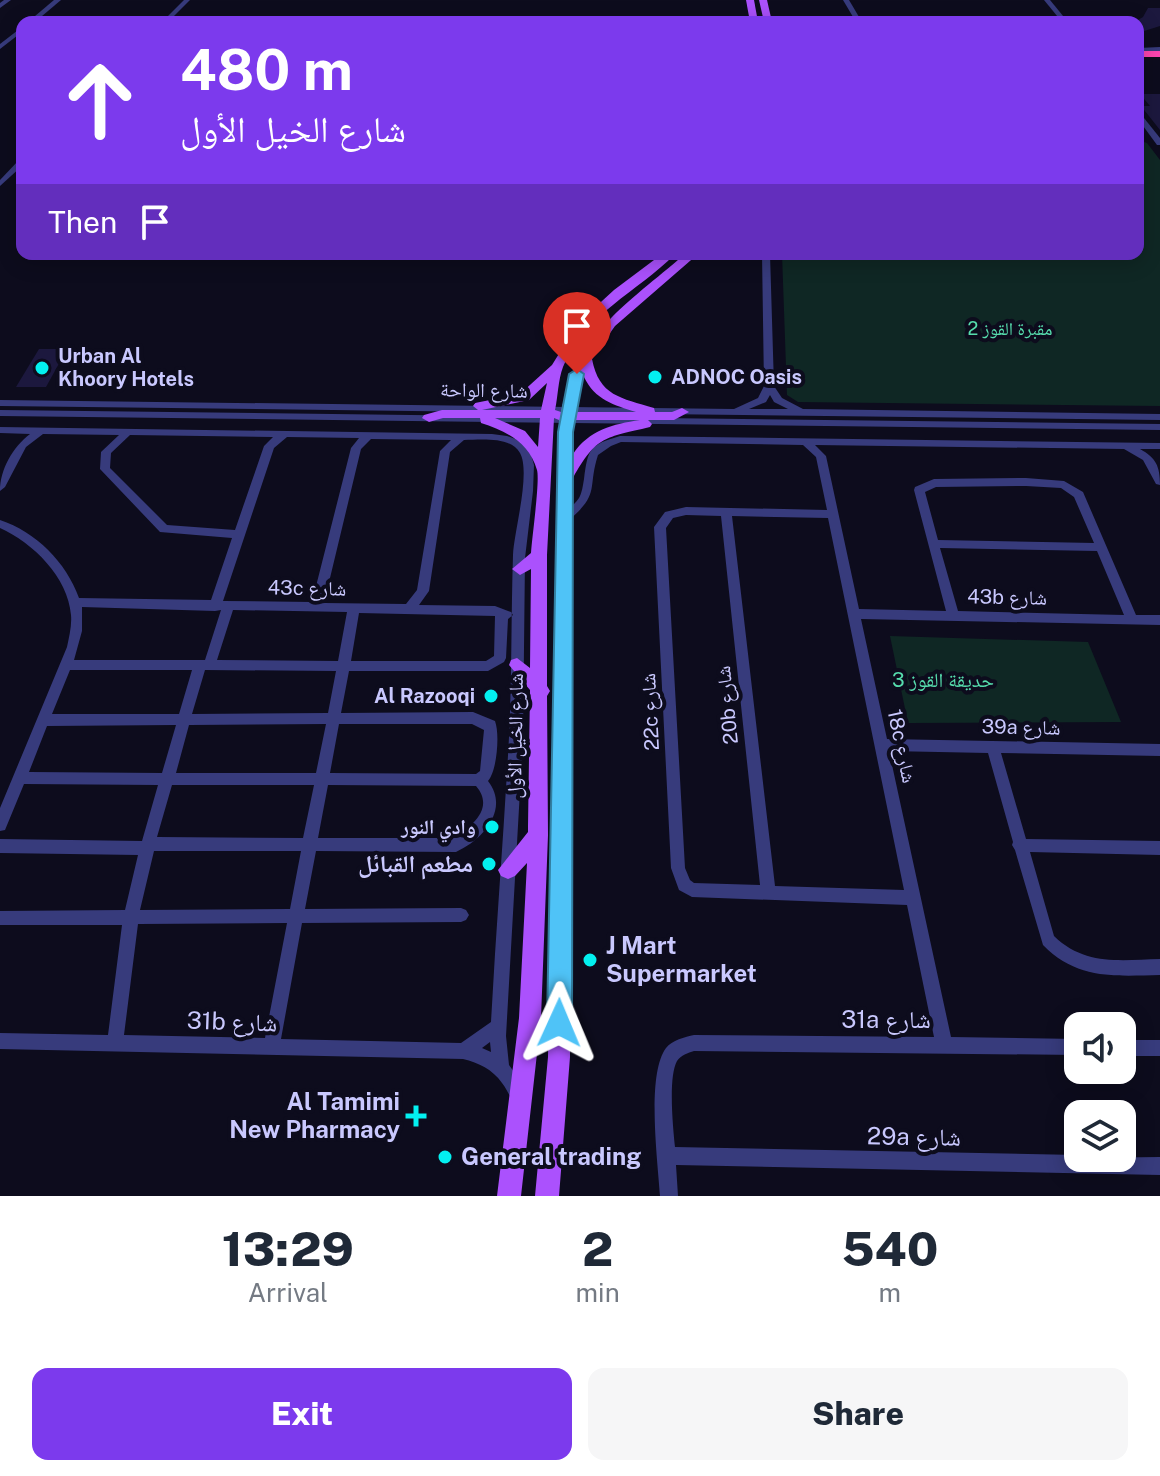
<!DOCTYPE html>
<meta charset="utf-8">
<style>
body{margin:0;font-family:"Public Sans","Noto Naskh Arabic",sans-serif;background:#f6f6f7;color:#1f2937;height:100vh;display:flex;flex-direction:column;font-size:30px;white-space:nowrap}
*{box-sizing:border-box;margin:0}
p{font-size:26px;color:#747a83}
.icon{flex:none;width:44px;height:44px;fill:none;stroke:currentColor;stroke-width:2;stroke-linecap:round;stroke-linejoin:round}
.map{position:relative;height:1196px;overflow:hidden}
.drawer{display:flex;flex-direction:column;background:#fff;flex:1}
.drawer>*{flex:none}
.top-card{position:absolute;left:16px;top:16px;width:1128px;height:244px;border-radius:16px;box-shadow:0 4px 20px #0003;background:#7c3aed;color:#fff;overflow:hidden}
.controls{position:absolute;left:1064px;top:1012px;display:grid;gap:16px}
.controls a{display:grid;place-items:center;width:72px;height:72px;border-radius:16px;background:#fff;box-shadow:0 4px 20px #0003;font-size:40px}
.pin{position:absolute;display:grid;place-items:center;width:68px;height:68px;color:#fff;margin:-82px -34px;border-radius:50% 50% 50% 0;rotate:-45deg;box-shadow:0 0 8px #0007}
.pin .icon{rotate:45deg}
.me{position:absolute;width:88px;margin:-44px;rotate:1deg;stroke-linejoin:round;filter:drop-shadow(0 0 6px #0008)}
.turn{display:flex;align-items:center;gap:28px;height:168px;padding:0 32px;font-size:36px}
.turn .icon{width:104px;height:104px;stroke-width:2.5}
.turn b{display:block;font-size:56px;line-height:68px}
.then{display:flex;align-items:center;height:76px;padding:0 32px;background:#0003;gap:16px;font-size:30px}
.eta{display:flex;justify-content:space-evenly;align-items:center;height:136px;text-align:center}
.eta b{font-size:48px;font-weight:800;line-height:56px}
.button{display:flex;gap:16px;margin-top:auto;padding:16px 32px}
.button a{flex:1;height:92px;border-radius:16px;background:#7c3aed;color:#fff;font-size:32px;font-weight:800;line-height:92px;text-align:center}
.button a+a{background:#f6f6f7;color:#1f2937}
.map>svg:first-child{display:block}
</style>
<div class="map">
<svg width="1160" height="1196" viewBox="0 0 1160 1196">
<rect width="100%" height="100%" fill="#0d0c1d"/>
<!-- green -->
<g fill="#0f2724">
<polygon points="1138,140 1147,143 1160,160 1160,406 798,402 787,395 782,254 1138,254"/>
<polygon points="890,636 1088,642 1121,722 908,723"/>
</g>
<!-- building -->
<g fill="#1c183e">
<polygon points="1148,8 1160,8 1160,26 1138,33 1138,20 1143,17"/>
<polygon points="1140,94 1160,94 1160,130 1141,106 1150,106"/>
<polygon points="39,349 67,349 46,387 16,387"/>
</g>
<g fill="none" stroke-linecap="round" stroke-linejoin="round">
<!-- minor -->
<g fill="#373b7c" fill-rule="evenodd">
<polygon points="4,0 11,0 0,8 0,3"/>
<polygon points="54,0 61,0 35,22 28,22"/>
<polygon points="184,0 190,0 168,22 162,22"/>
<polygon points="843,0 849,0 862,22 856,22"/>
<polygon points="1044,0 1050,0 1068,22 1062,22"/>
<polygon points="22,27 22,32 0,49 0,44"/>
<polygon points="1160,47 1160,51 1138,52 1138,48"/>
<polygon points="1138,112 1140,113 1160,138 1160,145 1157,145 1138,119"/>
<polygon points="19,160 22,160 22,166 0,186 0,180"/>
<path d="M762 254H770L774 386 782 398 803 409 1160 414V420L0 406V400L734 409 758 398 764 386ZM770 395 774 402 788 409H749L766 402Z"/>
<polygon points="0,410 1160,424 1160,430 0,416"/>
<path d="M0 427 492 434 507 436 521 441 530 451 534 465 533 491 525 558 523 738 506 1036 509 1065 519 1079 527 1094 524 1100 518 1103C509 1099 508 1090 502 1083 492 1069 479 1063 463 1059L0 1049V1033L108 1035 122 925H0V911L125 910 138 855 0 853V839L142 841 158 785 24 784 5 830 0 831V808L67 647C69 637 72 626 71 615 68 577 33 543 0 528V520C36 532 66 562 79 598L211 600 232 538 160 532 100 469 101 452 119 435 43 434 26 447 5 487 0 491C0 469 13 447 30 434L0 433ZM130 435 273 437 264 446 235 530 167 525 110 468 111 453ZM287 437 359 438 351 448 312 602 223 601 274 448ZM371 439 451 440 440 451 417 590 406 604 324 603 361 449ZM464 440C480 440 511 436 520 453 531 473 514 531 513 555 511 616 512 677 509 737 504 832 496 927 491 1022L461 1043 281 1039 302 923 461 922 466 920 469 915 466 910 461 908 305 909 316 851 456 852C483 840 510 809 488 781 497 771 500 734 495 721L473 712 341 713 349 671H488L504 662 506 658 508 619 513 615 511 612 495 606 419 605 429 591 450 452ZM82 607 215 611 221 610 205 660H74L82 631ZM233 610 347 612 338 661 217 660ZM359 613 495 616 494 656 486 661H351ZM70 670H192L179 714H52ZM205 670 336 671 328 713 192 714ZM326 724 316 773H176L189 725ZM339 724H472L484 730 480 771 476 774 330 773ZM176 725 162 773 29 772 47 726ZM172 785H314L303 838 157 837ZM328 785 476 786C495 808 472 826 454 838H318ZM154 851H301L290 909 140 910ZM287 923 265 1038 124 1035 138 924ZM490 1042 491 1052 482 1048Z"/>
<path d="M620 436 1160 443V449H1140C1156 458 1160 466 1160 485L1156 484 1143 460 1124 449 815 445 826 456 859 609 946 611 914 490 915 487 934 479 1026 478 1064 481 1083 492 1136 615H1160V625L861 619 887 739 1160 744V756L1001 753 1026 839 1160 841V855L1030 852 1054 936C1085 966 1120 960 1160 959V975C1115 976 1077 980 1043 945L1015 850 1012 845 1013 842 988 753 889 751 951 1037 1078 1039V1055L694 1051C688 1053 681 1055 677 1061 668 1077 673 1128 675 1147L1078 1155V1158L1160 1157V1175L676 1165 678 1196H660C658 1162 646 1075 666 1048 672 1040 685 1037 694 1035L934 1037 907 905 692 897 679 890 671 868 654 527 665 512 686 507 827 510 816 457 803 445 621 442 611 446 598 455C587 489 601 493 568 521H560L558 518 560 515C566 510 575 505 579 498 582 493 583 485 584 479 588 449 589 445 620 436ZM1026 486 1061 488 1074 497 1094 543 938 540 925 492 936 487ZM686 515 721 516 760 885 694 883 690 880 685 868 666 528 673 518ZM732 516 828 518 904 890 775 886ZM940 548 1097 551 1124 615 958 611Z"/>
<rect x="1122" y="1040" width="38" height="16"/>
</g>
<!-- major -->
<g fill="#ab51fd" fill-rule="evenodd">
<polygon points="746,0 754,0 758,22 750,22"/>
<polygon points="759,0 767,0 772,22 764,22"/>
<path d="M662 254H675C638 292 584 314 563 367 558 380 558 396 555 410L561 412C580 330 625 306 685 254H698L615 326 592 359C599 396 621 398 654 408L655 412H672L682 408 689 412 674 420H648L652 424 650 427C605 438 597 435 573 478L570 1057 559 1196H535L548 1057 559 420 554 418 547 555V686L550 691 547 696 548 835 541 1018 521 1196H497L519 1018 527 863 515 876 508 879 501 876 498 870 528 832V826L530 690 509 665 511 660 517 658 530 668 531 569 520 575 512 569 531 553C532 537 540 481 537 470 529 442 506 431 481 423L480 418H443L429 422 422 418 424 415 442 410H478L473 406 475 403 520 394 552 365 578 323 614 290ZM584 377C595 400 614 405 636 412H575ZM547 383 541 410H482L529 400ZM495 418H540L538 447 525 431ZM573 420H640C613 424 589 430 573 454Z"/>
</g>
<!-- highway -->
<rect fill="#fd45b0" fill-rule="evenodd" x="1138" y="51" width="22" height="6"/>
</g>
<!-- route -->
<polygon fill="#4fc3f7" stroke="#337fa1" stroke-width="2" points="577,369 584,374 573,432 572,1023 568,1032 559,1036 551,1032 547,1023 558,432 569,374"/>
<!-- markers -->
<g fill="#03f0f0" stroke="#0d0c1d" stroke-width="3">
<circle cx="42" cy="368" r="8"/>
<circle cx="655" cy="377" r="8"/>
<circle cx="491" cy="696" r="8"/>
<circle cx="492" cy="827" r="8"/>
<circle cx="489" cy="864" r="8"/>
<circle cx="590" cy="960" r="8"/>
<path d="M412 1104h8v8h8v8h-8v8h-8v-8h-8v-8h8z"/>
<circle cx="445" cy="1157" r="8"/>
</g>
<g text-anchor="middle" stroke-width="8" stroke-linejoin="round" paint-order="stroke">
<!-- far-park labels -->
<g font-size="18" fill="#56dcad" stroke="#0d0c1d">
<text x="1010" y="335">مقبرة القوز 2</text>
</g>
<!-- poi labels -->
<g font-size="20" font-weight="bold" fill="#c9c8fe" stroke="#0d0c1d" text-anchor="start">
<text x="58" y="363">Urban Al<tspan x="58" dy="23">Khoory Hotels</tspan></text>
<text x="671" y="384">ADNOC Oasis</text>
<text x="475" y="703" text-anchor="end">Al Razooqi</text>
<text x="476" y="834" text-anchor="end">وادي النور</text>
</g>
<!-- street labels -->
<g font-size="20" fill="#c9c8fe" stroke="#0d0c1d">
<text transform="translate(484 390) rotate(1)" y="7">شارع الواحة</text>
<text transform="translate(307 588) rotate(1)" y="7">43c شارع</text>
<text transform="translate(1007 597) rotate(1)" y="7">43b شارع</text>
<text transform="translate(727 705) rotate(-96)" y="7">20b شارع</text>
<text transform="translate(650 712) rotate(-93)" y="7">22c شارع</text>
<text transform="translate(1021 727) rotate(1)" y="7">39a شارع</text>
<text transform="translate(515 736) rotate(-89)" y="7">شارع الخيل الأول</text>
<text transform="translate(902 746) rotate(78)" y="7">18c شارع</text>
</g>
<!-- park labels -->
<g font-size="20" fill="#56dcad" stroke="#0d0c1d">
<text x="943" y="687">حديقة القوز 3</text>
</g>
<!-- near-poi labels -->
<g font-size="24" font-weight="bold" fill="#c9c8fe" stroke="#0d0c1d" text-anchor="end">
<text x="473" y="872">مطعم القبائل</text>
<text x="606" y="954" text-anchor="start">J Mart<tspan x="606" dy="28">Supermarket</tspan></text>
<text x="400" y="1110">Al Tamimi<tspan x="400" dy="28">New Pharmacy</tspan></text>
<text x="461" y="1165" text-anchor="start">General trading</text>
</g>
<!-- near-street labels -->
<g font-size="24" fill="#c9c8fe" stroke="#0d0c1d">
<text x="886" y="1028">31a شارع</text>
<text transform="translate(232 1022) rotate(2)" y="8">31b شارع</text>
<text transform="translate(914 1137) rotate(1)" y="8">29a شارع</text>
</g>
</g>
</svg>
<div class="controls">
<a><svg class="icon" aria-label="sound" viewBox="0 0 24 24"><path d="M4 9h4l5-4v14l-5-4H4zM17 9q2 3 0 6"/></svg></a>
<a><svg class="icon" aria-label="layers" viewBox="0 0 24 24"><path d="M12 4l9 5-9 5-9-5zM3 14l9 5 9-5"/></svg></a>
</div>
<div class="pin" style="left:577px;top:374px;background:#d93025"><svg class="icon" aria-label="arrive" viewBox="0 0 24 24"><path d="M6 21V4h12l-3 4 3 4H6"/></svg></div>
<svg class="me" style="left:559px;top:1023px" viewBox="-20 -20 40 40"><path d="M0-17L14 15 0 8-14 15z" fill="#4fc3f7" stroke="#fff" stroke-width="4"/></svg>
<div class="top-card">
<div class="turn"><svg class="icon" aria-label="ahead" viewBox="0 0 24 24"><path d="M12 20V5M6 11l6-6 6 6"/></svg><div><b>480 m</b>شارع الخيل الأول</div></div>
<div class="then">Then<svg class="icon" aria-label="arrive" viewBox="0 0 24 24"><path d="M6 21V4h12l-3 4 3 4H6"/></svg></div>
</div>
</div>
<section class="drawer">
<div class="eta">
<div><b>13:29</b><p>Arrival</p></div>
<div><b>2</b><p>min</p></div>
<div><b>540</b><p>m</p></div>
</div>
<div class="button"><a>Exit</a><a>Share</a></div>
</section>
